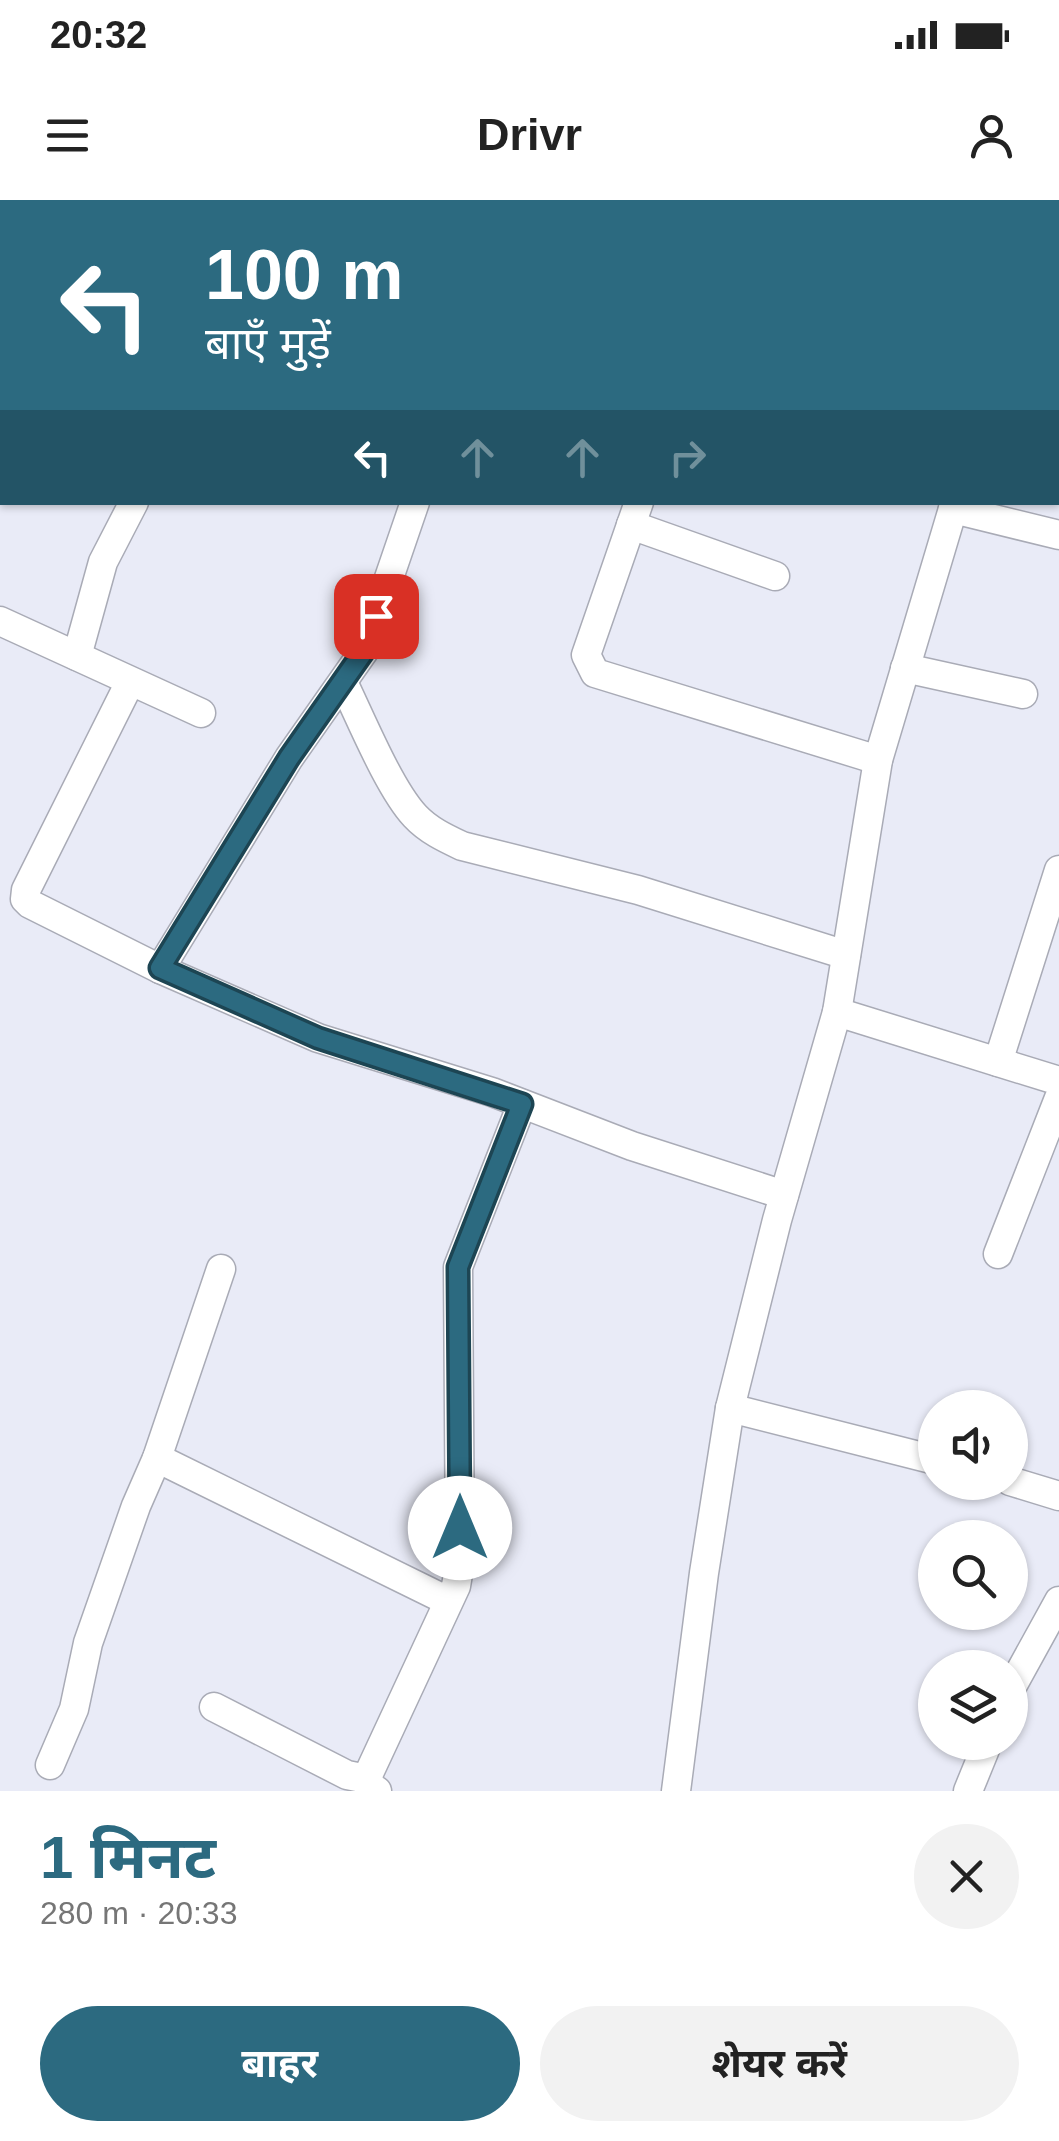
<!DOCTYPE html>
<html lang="hi">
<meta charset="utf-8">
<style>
body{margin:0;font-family:Helvetica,"Noto Sans Devanagari",sans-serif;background:#f2f2f2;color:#222;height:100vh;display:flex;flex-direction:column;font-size:38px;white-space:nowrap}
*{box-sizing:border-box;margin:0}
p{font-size:32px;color:#767676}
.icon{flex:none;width:55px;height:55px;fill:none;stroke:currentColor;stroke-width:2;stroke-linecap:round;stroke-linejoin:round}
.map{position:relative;height:1591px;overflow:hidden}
.panel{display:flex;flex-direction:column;background:#fff;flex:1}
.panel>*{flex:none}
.banner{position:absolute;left:0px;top:0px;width:1060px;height:305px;box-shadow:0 2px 8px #0004;background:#2c6a80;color:#fff;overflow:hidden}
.tools{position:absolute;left:918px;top:1190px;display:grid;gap:20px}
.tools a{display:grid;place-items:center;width:110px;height:110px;border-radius:50%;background:#fff;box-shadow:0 2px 8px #0004;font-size:50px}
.pin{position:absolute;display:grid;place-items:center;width:85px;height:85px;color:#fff;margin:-42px;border-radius:20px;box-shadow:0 5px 15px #0006}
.me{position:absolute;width:110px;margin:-55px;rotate:0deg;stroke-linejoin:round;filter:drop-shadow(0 0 8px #0008)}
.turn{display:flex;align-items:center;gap:35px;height:210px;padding:0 40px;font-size:45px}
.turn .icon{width:130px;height:130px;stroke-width:2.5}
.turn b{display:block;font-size:70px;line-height:85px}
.lanes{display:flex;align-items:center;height:95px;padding:0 40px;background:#0003;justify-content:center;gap:50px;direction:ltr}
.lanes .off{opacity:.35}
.round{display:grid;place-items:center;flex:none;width:105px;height:105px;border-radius:52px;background:#f2f2f2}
.summary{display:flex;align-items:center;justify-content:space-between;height:170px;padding:0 40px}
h1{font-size:60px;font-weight:700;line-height:75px;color:#2c6a80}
.action{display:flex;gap:20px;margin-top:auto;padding:20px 40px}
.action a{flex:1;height:115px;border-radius:60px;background:#2c6a80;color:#fff;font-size:40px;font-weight:700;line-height:115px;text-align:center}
.action a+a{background:#f2f2f2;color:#222}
.status{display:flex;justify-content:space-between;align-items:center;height:70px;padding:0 50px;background:#fff;direction:ltr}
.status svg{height:28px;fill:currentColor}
header{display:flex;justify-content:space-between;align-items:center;height:130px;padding:0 40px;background:#fff;font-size:45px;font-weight:700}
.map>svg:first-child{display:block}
</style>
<div class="status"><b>20:32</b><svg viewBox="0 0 49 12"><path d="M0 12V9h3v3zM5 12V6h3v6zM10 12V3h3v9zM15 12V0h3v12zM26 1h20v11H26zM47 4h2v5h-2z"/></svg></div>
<header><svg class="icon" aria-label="menu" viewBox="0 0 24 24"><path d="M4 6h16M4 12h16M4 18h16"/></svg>Drivr<svg class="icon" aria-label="person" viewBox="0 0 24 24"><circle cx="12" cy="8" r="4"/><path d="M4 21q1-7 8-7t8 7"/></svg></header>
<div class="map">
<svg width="1059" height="1591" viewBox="0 0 1059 1591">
<rect width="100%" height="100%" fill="#e9ebf7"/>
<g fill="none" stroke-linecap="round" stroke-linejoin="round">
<!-- street casing -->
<g stroke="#a9abb6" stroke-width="31">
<g id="street">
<polyline points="43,0 45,2"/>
<polyline points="1017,0 1017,2"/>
<polyline points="262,2 263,0"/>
<polyline points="518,2 519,0"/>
<polyline points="744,2 745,0"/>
<polyline points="1058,77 1059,78"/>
<polyline points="639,302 586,455 595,473 878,560"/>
<polyline points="953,309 1059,335"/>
<polyline points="631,325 775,376"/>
<polyline points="0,421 201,513"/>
<polyline points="77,456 103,362 134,302"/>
<polyline points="905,468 1023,494"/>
<polyline points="130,482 26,690 25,699 30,704 160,769 318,838 492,892 632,946 784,995"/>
<path d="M343 482C361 519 389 588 415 616 428 630 445 638 462 646L638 690 846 755"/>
<polyline points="160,769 289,558 364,451 415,302"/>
<polyline points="837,812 1059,881"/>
<polyline points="998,862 1059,670"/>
<polyline points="998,1054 1059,898"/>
<polyline points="730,1208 935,1260"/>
<polyline points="157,1258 448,1401"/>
<polyline points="1010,1281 1059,1296"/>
<polyline points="1010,1490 1059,1401"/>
<polyline points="214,1507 347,1575 367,1579"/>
<polyline points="50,1565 74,1509 88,1443 136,1306 157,1258 221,1069"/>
<polyline points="377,1591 368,1585 369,1573 456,1386 460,1362 458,1067 522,904"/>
<polyline points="676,1591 704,1373 730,1208 777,1020 837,812 878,560 955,302"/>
<polyline points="968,1591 988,1542"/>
</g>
</g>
<!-- street -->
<use href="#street" stroke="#fff" stroke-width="28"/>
</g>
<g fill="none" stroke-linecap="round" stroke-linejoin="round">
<!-- route casing -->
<g stroke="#1d4553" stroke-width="25">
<polyline id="route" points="376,416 364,451 289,558 160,768 318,838 522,904 458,1067 460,1328"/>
</g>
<!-- route -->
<use href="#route" stroke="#2c6a80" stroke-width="18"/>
</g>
</svg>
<div class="tools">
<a><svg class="icon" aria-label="sound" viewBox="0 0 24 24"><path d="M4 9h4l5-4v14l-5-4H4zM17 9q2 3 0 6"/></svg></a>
<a><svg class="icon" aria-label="search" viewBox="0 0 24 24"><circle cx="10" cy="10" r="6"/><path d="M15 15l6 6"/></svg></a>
<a><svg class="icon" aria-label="layers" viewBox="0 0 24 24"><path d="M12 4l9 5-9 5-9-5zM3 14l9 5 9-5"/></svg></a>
</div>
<div class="pin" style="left:376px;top:416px;background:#d93025"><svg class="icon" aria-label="arrive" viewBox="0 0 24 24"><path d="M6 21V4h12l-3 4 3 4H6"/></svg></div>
<svg class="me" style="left:460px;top:1328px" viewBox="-20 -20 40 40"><circle r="19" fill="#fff"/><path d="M0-13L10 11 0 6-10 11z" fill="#2c6a80"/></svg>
<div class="banner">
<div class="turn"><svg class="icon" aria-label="left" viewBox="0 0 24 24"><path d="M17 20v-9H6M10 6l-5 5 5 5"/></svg><div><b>100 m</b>बाएँ मुड़ें</div></div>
<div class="lanes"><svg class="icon" aria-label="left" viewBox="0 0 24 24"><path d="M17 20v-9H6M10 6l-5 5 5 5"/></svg><svg class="icon off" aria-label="ahead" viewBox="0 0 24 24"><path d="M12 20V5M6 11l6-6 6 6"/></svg><svg class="icon off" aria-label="ahead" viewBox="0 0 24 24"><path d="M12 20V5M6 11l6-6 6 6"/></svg><svg class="icon off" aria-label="right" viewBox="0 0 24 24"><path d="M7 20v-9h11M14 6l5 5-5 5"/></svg></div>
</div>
</div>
<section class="panel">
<div class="summary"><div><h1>1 मिनट</h1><p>280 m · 20:33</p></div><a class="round"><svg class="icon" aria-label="close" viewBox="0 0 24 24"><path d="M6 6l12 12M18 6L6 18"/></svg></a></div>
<div class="action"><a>बाहर</a><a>शेयर करें</a></div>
</section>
